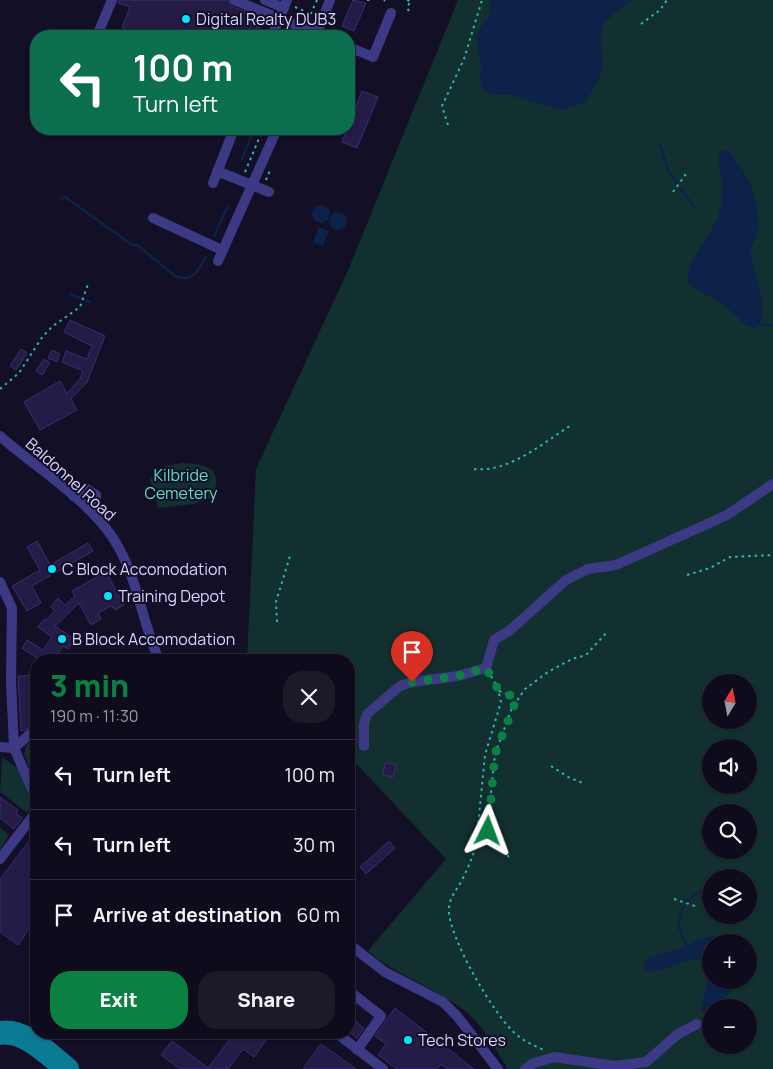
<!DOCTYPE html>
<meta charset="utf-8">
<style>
body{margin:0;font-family:Manrope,sans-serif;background:#1c1929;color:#f1f3f6;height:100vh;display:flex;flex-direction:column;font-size:19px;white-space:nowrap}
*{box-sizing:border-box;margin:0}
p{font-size:16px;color:#9b9ba3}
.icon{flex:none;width:28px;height:28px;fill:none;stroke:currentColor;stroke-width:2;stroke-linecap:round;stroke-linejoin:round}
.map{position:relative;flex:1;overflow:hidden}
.sheet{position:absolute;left:30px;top:654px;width:325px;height:385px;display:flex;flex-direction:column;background:#0e0b1c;border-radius:20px;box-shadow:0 1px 4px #0004,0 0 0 1px #2e2b3b}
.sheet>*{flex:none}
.hud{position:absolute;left:30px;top:30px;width:325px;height:105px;border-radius:20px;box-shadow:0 1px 4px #0004,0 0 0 1px #2e2b3b;background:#0b6e4f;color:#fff;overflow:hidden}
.needle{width:32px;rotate:10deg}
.controls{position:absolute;left:702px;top:674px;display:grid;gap:10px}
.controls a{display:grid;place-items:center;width:55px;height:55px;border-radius:50%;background:#0e0b1c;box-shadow:0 1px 4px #0004,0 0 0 1px #2e2b3b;font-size:25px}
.pin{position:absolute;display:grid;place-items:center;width:42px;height:42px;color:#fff;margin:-51px -21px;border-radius:50% 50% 50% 0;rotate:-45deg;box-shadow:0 0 5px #0007}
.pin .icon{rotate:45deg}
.me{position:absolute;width:55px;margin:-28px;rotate:3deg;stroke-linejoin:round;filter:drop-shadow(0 0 4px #0008)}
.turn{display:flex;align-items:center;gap:18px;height:105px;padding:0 20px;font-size:22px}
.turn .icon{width:65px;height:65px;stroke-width:2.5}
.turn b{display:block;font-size:35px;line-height:42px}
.round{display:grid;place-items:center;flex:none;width:52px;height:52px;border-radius:20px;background:#1c1929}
.head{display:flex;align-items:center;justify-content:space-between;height:85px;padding:0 20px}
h1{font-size:30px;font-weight:800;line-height:38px;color:#0b8043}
.action{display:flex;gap:10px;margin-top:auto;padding:10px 20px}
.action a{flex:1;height:58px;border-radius:20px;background:#0b8043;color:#fff;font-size:20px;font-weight:800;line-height:58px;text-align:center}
.action a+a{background:#1c1929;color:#f1f3f6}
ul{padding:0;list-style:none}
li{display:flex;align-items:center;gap:15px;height:70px;padding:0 20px;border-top:1px solid #2e2b3b}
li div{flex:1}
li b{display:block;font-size:19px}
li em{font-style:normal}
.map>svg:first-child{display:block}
</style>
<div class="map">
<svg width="773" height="1069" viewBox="0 0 773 1069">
<rect width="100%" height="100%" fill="#130f26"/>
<!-- green -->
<g fill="#12302f" fill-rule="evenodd">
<path d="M458 0H773V1069H508C495 1049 483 1025 464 1010 434 987 397 976 368 951L446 859 349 756V660H247L256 469 349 268ZM711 682H749V720H711ZM711 748H749V785H711ZM711 812H749V850H711ZM711 878H749V915H711ZM711 942H749V980H711ZM711 1008H749V1045H711Z"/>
<path d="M182 463C208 464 223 468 213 497L194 504 158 508 150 480 162 467Z"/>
<polygon points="36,739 36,778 34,779 24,754 26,745"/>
<polygon points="2,757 20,770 33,803 27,813 0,792"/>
<polygon points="0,827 9,835 0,850"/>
</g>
<!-- water -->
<g fill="#0c2248">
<path d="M489 0H632C625 6 615 12 608 19 594 34 605 54 602 68 599 81 592 91 585 103L561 110 510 95 490 94 482 88C478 79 482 72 481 64 480 53 474 44 478 32 484 18 494 19 489 0Z"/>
<path d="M723 150 728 151C747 171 761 201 758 229 757 238 750 245 751 255 753 278 773 309 756 328L747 326 725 306 688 284C685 256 714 236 720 210 724 194 721 173 718 156Z"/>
<circle cx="321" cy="214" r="9"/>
<circle cx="338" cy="221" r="9"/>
<polygon points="319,227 329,231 323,246 313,242"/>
<path d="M719 935 732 936 741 942H711V980H738L727 995 704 1013 701 1011C703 998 708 985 708 972 706 940 664 979 644 970V962L647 958 682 948 700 939Z"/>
</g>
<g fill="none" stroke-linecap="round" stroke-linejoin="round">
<!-- stream -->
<g stroke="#0c2248" stroke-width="2.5">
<polyline points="660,145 668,170 677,183"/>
<polyline points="242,159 254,129"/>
<polyline points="681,189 694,207"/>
<path d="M61 199 65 197 132 245H137L175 276C193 283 198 271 206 257"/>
<polyline points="214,236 228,206"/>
<polyline points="70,294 90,302"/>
<polyline points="760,324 773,325"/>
<polyline points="734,878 740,875"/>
<polyline points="687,901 711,882"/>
<polyline points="683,907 678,925 687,946"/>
</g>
<!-- taxiway -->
<path stroke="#0a7a92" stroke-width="24" d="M0 1033C25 1029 49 1055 67 1069"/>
</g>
<!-- building -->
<g fill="#241b47" stroke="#3b2d73">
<polygon points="119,0 227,0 231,6 256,16 253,25 260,28 257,36 147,36 122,28 130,7 118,3"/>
<polygon points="353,0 366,3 354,31 342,26"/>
<polygon points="362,91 378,97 357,148 342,142"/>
<polygon points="70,320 105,336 87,382 71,399 77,410 40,430 24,402 60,381 67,393 80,379 83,371 62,362 66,351 87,359 92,346 64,332"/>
<polygon points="21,349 27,353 16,370 10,366"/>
<polygon points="52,350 60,354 57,362 48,358"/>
<polygon points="44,359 50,363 42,375 36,371"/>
<polygon points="37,541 50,565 88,543 93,551 32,586 41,603 27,611 12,586 40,570 27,547"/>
<polygon points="106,572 124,605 115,610 111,606 98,613 101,619 91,625 79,603 55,626 74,639 68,649 63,646 53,660 40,660 22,648 27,640 43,650 52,637 38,627 44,619 46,620 55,611 51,607 58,598 65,605 75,596 72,591"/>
<polygon points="36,675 36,727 21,731 18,676"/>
<polygon points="349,727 357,736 357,742 349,751"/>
<polygon points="385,763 396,765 393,777 383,775"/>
<polygon points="0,797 18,810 16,813 22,818 14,829 0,818"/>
<polygon points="36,832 36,934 29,929 18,945 0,932 0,879"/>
<polygon points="389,841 395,848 366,874 360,867"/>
<polygon points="395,1008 474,1069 447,1069 441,1064 437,1069 397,1069 378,1055 386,1044 375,1036"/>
<polygon points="349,1016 364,1028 357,1038 349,1032"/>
<polygon points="221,1032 272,1032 254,1057 243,1049 228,1069 180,1069 161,1055 172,1041 208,1068 230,1039"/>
<polygon points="321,1044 356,1069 303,1069"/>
</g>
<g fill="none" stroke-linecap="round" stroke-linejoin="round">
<!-- path -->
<g stroke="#2fb8b0" stroke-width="2" stroke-dasharray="2.5 4" stroke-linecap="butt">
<polyline points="367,0 371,0"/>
<polyline points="407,0 412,2"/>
<polyline points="384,1 385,0"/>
<polyline points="295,7 311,14"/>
<polyline points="409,11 407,8 411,0"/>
<polyline points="308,20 317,0"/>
<polyline points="641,24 660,10 667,0"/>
<polyline points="448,125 442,106 464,59 482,0"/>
<polyline points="245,172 263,129"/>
<polyline points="266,180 271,168"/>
<polyline points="673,192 686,174"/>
<polyline points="0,389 19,373 43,336 53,326 80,307 88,284"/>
<path d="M474 469C509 473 544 442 573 424"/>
<polyline points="687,575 710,568 730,557 773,555"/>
<polyline points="277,622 276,602 290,556"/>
<path d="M491 676 498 689 501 702 485 755 476 846C472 859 467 870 461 882 456 891 449 898 449 909 447 935 496 1019 517 1035 525 1042 535 1046 544 1050"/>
<polyline points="499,691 517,698"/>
<polyline points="551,766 568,777 585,784"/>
<polyline points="509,857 491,837 488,821 495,754 512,708 525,689 548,672 572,659 586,655 608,631"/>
<polyline points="674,899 695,906"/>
</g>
<!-- minor -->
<g stroke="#3d3a85" stroke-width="10">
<polyline points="234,0 323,36"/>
<polyline points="265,0 284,8"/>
<polyline points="98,33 112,0"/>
<polyline points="272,36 287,0"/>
<polyline points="316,36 330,0"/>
<polyline points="349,47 373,57 391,13"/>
<polyline points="217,171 269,192"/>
<polyline points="213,183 234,129"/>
<polyline points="153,218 222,250"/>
<polyline points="218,261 277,129"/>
<path d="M0 436C38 470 95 503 119 548 138 583 143 624 159 660"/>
<polyline points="73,496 85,488 96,495 95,516"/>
<polyline points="0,582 12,608 11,681 14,748 36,798"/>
<polyline points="364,746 364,724 367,714 400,686 412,682 458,676 486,668 494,640 509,631 566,580 588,569 616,565 727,515 773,484"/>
<polyline points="0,747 14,748 29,735 36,734"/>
<polyline points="0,859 36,812"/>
<polyline points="349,944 385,972 443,1002 457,1016 498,1069"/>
<polyline points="349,991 381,1016 357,1050"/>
<polyline points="335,1032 383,1069"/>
<polyline points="525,1069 534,1063 554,1057 615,1066 646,1062 678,1034 697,1024"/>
</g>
</g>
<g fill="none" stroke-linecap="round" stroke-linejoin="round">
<!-- route -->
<polyline stroke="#0b8043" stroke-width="9" stroke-dasharray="0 16.2" points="412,682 458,676 486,668 499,691 517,698 495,754 488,831"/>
</g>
<!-- markers -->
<g fill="#00e5ff" stroke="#130f26" stroke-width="2">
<circle cx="186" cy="19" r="5"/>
<circle cx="52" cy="569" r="5"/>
<circle cx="108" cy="596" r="5"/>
<circle cx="62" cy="639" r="5"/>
<circle cx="408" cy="1040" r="5"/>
</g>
<g text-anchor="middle" stroke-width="4" stroke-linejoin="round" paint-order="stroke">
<!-- poi labels -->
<g font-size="16" fill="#d9d4ff" stroke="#130f26" text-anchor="start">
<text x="196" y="25">Digital Realty DUB3</text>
<text x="62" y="575">C Block Accomodation</text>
<text x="118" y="602">Training Depot</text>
<text x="72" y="645">B Block Accomodation</text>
<text x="418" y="1046">Tech Stores</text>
</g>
<!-- park labels -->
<g font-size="16" fill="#5fe0c0" stroke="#130f26">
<text x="181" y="481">Kilbride<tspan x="181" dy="18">Cemetery</tspan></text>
</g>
<!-- street labels -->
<g font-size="16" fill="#d9d4ff" stroke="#130f26">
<text transform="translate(71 479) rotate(42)" y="6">Baldonnel Road</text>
</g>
</g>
</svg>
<div class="controls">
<a><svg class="needle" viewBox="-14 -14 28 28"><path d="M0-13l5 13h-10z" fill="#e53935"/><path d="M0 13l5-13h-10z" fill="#9b9ba3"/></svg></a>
<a><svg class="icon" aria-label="sound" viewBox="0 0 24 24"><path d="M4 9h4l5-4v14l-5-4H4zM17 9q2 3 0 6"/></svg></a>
<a><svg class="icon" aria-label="search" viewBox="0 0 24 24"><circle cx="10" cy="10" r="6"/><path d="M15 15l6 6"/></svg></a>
<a><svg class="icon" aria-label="layers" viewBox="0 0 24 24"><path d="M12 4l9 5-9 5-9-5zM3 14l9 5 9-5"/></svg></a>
<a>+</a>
<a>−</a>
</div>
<div class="pin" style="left:412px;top:682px;background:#d93025"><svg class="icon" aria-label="arrive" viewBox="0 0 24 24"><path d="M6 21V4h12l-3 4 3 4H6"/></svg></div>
<svg class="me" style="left:488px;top:831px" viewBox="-20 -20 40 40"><path d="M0-17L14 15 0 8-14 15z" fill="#0b8043" stroke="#fff" stroke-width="4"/></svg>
<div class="hud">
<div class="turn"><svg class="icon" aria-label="left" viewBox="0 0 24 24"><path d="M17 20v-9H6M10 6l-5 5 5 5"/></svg><div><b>100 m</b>Turn left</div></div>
</div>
<section class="sheet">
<div class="head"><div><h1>3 min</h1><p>190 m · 11:30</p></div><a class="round"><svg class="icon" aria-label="close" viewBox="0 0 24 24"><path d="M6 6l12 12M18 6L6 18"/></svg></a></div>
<ul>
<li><svg class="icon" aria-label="left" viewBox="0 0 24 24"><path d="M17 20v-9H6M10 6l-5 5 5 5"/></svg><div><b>Turn left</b></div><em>100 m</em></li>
<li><svg class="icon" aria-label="left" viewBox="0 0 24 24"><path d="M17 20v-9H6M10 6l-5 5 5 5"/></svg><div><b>Turn left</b></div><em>30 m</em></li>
<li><svg class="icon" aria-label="arrive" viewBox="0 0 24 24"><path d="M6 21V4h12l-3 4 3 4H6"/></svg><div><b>Arrive at destination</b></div><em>60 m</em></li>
</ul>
<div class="action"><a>Exit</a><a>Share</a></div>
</section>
</div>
